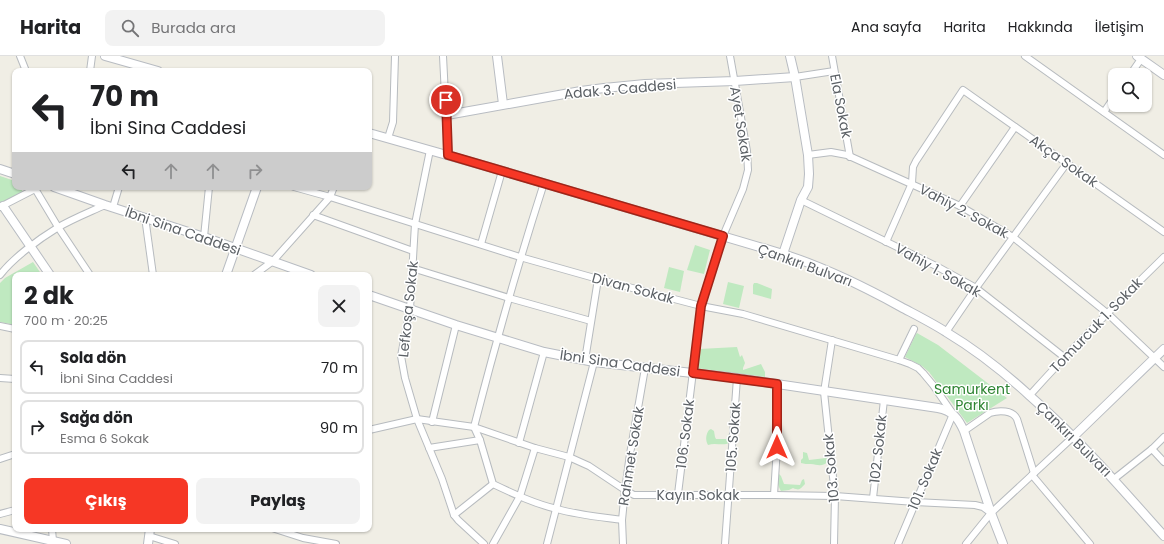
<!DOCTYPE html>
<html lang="tr">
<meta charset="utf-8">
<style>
body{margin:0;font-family:Poppins,sans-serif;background:#f2f2f2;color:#202124;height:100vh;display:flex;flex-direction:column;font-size:15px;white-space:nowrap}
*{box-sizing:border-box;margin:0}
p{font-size:13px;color:#757577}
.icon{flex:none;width:22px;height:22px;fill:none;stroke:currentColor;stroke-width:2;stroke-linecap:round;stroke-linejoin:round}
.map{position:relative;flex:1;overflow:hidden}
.side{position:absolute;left:12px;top:216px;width:360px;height:260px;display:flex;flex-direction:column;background:#fff;border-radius:8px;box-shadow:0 1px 3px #0004}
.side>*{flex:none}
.top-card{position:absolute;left:12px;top:12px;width:360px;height:122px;border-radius:8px;box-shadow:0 1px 3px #0004;background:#fff;color:#202124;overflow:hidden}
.fabs{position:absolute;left:1108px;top:12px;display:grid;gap:8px}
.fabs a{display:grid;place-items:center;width:44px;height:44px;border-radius:8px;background:#fff;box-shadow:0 1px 3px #0004;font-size:20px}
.pin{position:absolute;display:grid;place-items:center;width:34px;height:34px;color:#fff;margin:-17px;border:2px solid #fff;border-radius:50%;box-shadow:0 1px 4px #0007}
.me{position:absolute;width:44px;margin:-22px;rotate:0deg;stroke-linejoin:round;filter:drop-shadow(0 0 3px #0008)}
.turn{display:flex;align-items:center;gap:14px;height:84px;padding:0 12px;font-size:18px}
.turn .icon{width:52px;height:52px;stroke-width:2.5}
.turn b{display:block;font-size:28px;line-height:34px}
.lanes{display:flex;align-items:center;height:38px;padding:0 12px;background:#0003;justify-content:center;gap:20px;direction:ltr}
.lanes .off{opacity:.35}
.round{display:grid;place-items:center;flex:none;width:42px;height:42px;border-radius:8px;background:#f2f2f2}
.summary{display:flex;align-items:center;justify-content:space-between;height:68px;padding:0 12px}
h1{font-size:24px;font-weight:700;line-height:30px}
.primary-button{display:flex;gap:8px;margin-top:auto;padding:8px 12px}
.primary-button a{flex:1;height:46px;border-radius:8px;background:#f63725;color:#fff;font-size:16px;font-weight:700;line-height:46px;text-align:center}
.primary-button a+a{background:#f2f2f2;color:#202124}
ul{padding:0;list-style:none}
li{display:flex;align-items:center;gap:12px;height:54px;margin:0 8px 6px;padding:0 4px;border:2px solid #e0e0e0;border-radius:8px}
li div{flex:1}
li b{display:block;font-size:15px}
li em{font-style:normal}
header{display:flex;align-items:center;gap:24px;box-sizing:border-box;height:56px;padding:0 20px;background:#fff;border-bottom:1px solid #e0e0e0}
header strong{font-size:19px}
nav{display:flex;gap:22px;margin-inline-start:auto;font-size:14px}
.search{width:280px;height:36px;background:#f2f2f2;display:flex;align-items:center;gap:10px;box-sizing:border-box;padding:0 14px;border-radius:8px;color:#757577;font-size:15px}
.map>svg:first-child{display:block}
</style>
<header>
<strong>Harita</strong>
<div class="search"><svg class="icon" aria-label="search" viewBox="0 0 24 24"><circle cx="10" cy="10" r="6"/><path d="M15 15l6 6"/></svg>Burada ara</div>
<nav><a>Ana sayfa</a><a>Harita</a><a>Hakkında</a><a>İletişim</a></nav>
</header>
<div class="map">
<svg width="1164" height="488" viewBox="0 0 1164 488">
<rect width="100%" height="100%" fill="#f0eee5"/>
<!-- green -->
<g fill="#bfe9c0">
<polygon points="0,120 15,125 15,131 22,131 22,136 21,138 0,147"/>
<polygon points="695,189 710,194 704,218 687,214"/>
<polygon points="33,206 42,219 15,219 15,269 0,266 0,227 5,222"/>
<polygon points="669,211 684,215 680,236 664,232"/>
<polygon points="728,226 744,230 739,252 723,248"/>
<polygon points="754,227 757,227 772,233 771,243 753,238 753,229"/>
<polygon points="917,277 938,289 1007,342 967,367 929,316 922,310 905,301 916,278"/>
<polygon points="737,291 740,301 742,299 745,307 743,312 743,314 761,308 765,316 765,321 696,312 699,293"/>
<path d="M711 373 714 375 715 381 716 383H726L729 378 731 380 730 386C724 391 716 386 708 389 705 384 706 378 709 374Z"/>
<path d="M803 396 807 397 809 404 826 402 828 403 829 405C823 411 818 409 811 408 807 408 804 408 801 407V404L803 402Z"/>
<path d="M779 418 781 420 784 428 800 429 802 424 804 423 805 428C800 433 800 435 793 432L789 434 781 435C778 430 776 423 779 418Z"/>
</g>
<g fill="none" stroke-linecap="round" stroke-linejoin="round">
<!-- street casing -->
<g stroke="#b7bbbf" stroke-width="8">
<g id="street">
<polyline points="20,0 26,15"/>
<polyline points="443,0 448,99"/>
<polyline points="832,0 850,101"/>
<polyline points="1025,0 1164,99"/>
<polyline points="90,15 92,0"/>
<polyline points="1130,19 1141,3"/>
<polyline points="795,21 834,15"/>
<polyline points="1104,56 1115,40"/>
<polyline points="388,82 393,66 395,0"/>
<polyline points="430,94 415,168 410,253 401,300 405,322 417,363 442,423 454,459 458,464 484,488"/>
<polyline points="808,99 831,96 847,99 960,150 1013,181 1107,257 1164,311"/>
<path d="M544 127C518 208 495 289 474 371L480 384 493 428C514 438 535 448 557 453 578 459 600 461 622 464"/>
<polyline points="34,131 58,171 90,219"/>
<polyline points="294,131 330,141 520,201 598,223 701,250 743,258 899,304 910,308 918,312 923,317 933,329 953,358 898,488"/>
<polyline points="801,144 936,210 976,232 1064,301"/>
<polyline points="960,150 1015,71"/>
<polyline points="0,151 35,133"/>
<polyline points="113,151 119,131"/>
<polyline points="313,159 413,195"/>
<polyline points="145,161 153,219"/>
<polyline points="204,181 209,131"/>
<polyline points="886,186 912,127 913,111 916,105 963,34 1164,176"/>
<polyline points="481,188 502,115"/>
<polyline points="412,212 509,242 591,265"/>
<path d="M0 219C13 202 39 183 57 172 72 163 90 156 105 149"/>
<polyline points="254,219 273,205 330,141 334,131"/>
<polyline points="0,270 15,273"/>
<polyline points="946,276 976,232 1067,107"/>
<polyline points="832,284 824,336 835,440 834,488"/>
<polyline points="585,304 598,223"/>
<polyline points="899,304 914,273"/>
<polyline points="0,322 15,323"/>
<path d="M1030 339C1073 291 1118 246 1164 201"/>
<polyline points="432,366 456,269"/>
<polyline points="369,374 417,363 474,371 535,392 569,401 589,410 625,434 634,439 774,439 835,440 915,446 975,449 983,451 991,457"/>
<path d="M964 375 990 357C999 354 1013 354 1017 363L1034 417"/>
<polyline points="519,387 544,296"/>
<polyline points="429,392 480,384"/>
<polyline points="1152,393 1164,406"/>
<polyline points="0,403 15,398"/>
<polyline points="1032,419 1090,488"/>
<polyline points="1114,423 1152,393 1164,381"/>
<polyline points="678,438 701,250 723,180 743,133 748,114 747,95 730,0"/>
<polyline points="774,439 777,391 777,328"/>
<polyline points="873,442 884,344"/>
<polyline points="0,458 15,454"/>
<polyline points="454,459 493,428"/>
<polyline points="52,473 53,485"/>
<polyline points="275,473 303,482 336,488"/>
<polyline points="149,480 175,488"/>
<polyline points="493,488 520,440 535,392"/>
<polyline points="547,488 594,306"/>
<polyline points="623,488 622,464 625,434 630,398 645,312"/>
<polyline points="725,488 737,322"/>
<polyline points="966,488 991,457 1073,381"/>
</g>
</g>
<!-- secondary casing -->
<g stroke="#b8bcc2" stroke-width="10">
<g id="secondary">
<polyline points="105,0 158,15"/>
<polyline points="497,0 503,48"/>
<polyline points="1137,0 1164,19"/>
<polyline points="447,59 581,35 604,32 645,28 735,25 795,21"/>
<path d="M369 77 489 111 783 198C824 211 863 230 901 251 916 259 932 267 946 276 976 294 1004 316 1030 340 1079 383 1121 432 1164 480"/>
<polyline points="0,113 15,118"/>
<polyline points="54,131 105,149 204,181 311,219"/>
<polyline points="3,150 50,219"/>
<polyline points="783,198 801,144 808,131 809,118 808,99 795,21 790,0"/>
<polyline points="226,219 257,131"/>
<path d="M369 239 456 269 544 296 594 306 737 322 938 352C953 355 958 362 964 375L991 457 1003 488"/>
<polyline points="1073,381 1164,293"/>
<polyline points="0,473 66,488"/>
<polyline points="148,488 150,473"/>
</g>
</g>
<!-- street -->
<use href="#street" stroke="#fff" stroke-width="6"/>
<!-- secondary -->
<use href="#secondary" stroke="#fff" stroke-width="8"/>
</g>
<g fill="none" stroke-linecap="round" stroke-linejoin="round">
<!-- route casing -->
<g stroke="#a02418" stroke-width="10">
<polyline id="route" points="446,44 448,99 723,180 701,250 693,317 777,328 777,391"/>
</g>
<!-- route -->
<use href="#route" stroke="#f63725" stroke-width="7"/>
</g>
<g text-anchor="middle" stroke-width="3" stroke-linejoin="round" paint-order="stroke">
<!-- street labels -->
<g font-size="14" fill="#5c6166" stroke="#fff">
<text transform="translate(620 33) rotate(-5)" y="5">Adak 3. Caddesi</text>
<text transform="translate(841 50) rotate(79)" y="5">Ela Sokak</text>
<text transform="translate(741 68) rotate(81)" y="5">Ayet Sokak</text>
<text transform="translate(1064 105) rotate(35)" y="5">Akça Sokak</text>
<text transform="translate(964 155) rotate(28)" y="5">Vahiy 2. Sokak</text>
<text transform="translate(183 175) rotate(19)" y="5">İbni Sina Caddesi</text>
<text transform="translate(805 209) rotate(20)" y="5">Çankırı Bulvarı</text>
<text transform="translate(938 214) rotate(29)" y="5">Vahiy 1. Sokak</text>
<text transform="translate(633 232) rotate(15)" y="5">Divan Sokak</text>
<text transform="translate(408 253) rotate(-84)" y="5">Lefkoşa Sokak</text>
<text transform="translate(1096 269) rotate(-46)" y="5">Tomurcuk 1. Sokak</text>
<text transform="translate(620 307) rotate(8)" y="5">İbni Sina Caddesi</text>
<text transform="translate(685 378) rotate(-83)" y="5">106. Sokak</text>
<text transform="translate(733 381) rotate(-86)" y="5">105. Sokak</text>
<text transform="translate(1074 383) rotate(45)" y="5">Çankırı Bulvarı</text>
<text transform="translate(878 393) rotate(-84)" y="5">102. Sokak</text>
<text transform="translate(631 400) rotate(-81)" y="5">Rahmet Sokak</text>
<text transform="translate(831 412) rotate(-95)" y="5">103. Sokak</text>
<text transform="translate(925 423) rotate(-67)" y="5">101. Sokak</text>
<text x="698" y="444">Kayın Sokak</text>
</g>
<!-- park labels -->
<g font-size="14" fill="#2e8432" stroke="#fff">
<text x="972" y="338">Samurkent<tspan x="972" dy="16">Parkı</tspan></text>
</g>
</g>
</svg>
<div class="fabs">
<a><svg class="icon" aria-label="search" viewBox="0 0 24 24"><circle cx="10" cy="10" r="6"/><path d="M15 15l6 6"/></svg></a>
</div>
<div class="pin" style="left:446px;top:44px;background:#d93025"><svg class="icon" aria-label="arrive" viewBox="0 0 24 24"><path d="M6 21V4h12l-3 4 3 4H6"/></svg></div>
<svg class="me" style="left:777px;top:391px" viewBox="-20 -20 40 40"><path d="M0-17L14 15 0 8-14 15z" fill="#f63725" stroke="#fff" stroke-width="4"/></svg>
<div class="top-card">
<div class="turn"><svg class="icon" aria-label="left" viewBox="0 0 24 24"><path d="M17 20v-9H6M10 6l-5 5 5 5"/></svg><div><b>70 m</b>İbni Sina Caddesi</div></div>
<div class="lanes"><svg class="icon" aria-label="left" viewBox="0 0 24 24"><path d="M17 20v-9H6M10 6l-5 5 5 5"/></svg><svg class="icon off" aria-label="ahead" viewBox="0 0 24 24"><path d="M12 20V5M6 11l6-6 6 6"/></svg><svg class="icon off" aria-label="ahead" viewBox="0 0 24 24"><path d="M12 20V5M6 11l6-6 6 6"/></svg><svg class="icon off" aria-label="right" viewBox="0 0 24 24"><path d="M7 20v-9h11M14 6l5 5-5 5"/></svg></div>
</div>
<section class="side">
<div class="summary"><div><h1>2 dk</h1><p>700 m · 20:25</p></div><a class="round"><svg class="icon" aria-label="close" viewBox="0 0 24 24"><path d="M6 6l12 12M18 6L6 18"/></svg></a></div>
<ul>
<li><svg class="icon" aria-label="left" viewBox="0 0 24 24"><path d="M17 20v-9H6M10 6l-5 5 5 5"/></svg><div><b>Sola dön</b><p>İbni Sina Caddesi</p></div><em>70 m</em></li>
<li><svg class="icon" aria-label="right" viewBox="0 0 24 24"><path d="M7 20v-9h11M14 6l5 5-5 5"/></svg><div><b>Sağa dön</b><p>Esma 6 Sokak</p></div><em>90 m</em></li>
</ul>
<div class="primary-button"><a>Çıkış</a><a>Paylaş</a></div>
</section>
</div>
